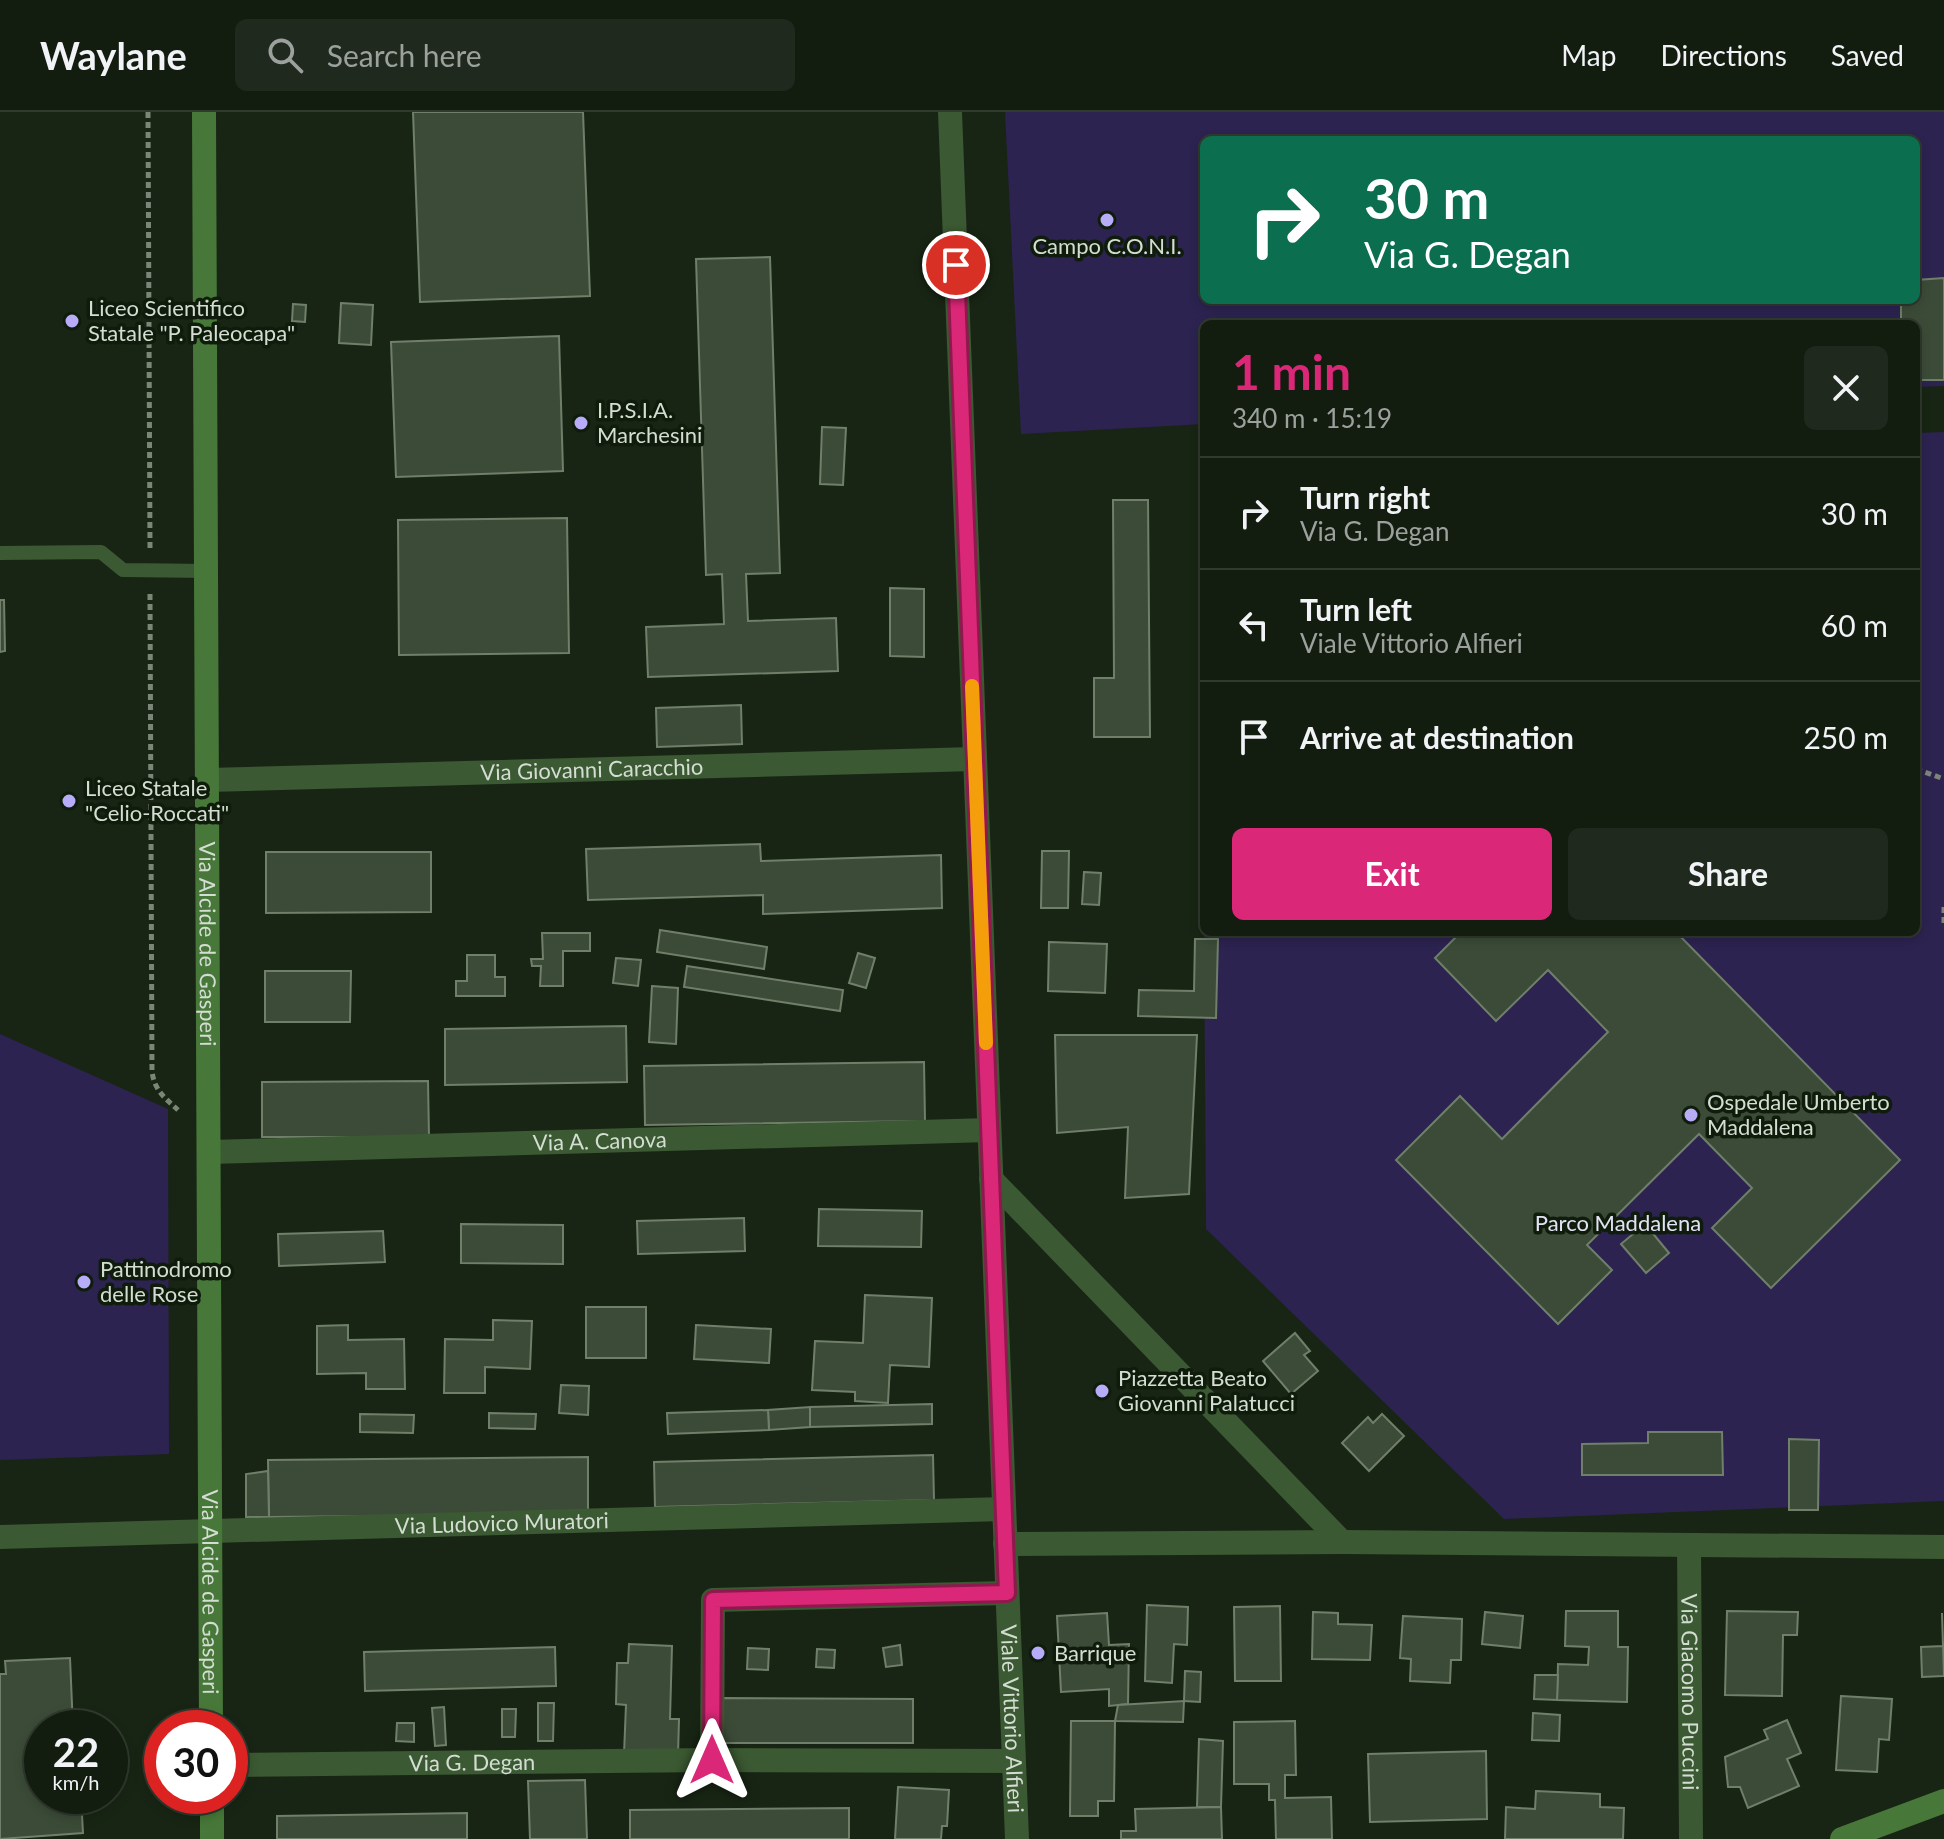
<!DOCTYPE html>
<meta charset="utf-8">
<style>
body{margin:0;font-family:Lato,sans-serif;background:#1f291d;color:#f1f3f6;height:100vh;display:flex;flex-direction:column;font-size:30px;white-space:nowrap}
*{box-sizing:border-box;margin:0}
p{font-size:26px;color:#9ca19e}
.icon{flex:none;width:44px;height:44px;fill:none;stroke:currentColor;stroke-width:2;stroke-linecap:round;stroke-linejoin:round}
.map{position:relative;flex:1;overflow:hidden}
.side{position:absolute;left:1200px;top:208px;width:720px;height:616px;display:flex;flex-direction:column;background:#121c0f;border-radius:12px;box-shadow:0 4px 12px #0003,0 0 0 2px #313a2f}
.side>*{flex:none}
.top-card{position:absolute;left:1200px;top:24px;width:720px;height:168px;border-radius:12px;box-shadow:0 4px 12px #0003,0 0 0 2px #313a2f;background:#0b6e4f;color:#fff;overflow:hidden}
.speed{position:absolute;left:24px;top:1598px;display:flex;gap:16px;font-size:40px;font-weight:700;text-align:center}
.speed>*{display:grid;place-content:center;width:104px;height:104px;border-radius:50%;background:#121c0f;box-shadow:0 4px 12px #0003,0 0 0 2px #313a2f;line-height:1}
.speed small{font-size:20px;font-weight:400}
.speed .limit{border:12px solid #d22;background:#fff;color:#111}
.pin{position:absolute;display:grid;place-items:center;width:68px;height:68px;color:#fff;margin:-34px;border:4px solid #fff;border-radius:50%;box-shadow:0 2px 8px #0007}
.me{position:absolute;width:88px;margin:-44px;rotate:0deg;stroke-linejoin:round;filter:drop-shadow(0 0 6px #0008)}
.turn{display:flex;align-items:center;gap:28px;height:168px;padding:0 32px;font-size:36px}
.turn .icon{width:104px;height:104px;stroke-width:2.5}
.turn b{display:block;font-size:56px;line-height:68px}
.round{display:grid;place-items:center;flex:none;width:84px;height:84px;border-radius:12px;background:#1f291d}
.headline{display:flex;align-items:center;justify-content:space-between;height:136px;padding:0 32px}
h1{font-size:48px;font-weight:700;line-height:60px;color:#db2777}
.primary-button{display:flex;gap:16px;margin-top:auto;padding:16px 32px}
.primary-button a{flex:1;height:92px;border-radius:12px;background:#db2777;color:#fff;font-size:32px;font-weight:700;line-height:92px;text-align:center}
.primary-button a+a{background:#1f291d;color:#f1f3f6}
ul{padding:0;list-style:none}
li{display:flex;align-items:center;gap:24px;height:112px;padding:0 32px;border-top:2px solid #313a2f}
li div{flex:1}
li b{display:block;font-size:30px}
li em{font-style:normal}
header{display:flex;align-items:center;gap:48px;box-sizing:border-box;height:112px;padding:0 40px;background:#121c0f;border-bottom:2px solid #313a2f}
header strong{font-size:38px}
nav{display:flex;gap:44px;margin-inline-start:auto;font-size:28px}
.search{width:560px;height:72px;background:#1f291d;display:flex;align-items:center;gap:20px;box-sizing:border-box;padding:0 28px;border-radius:12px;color:#9ca19e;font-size:30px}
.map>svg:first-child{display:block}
</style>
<header>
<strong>Waylane</strong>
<div class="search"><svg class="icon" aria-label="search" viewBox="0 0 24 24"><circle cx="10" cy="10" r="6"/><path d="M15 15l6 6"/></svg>Search here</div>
<nav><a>Map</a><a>Directions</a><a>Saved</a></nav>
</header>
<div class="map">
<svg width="1944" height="1727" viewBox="0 0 1944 1727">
<rect width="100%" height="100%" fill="#182514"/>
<!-- green -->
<g fill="#2c2350" fill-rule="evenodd">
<path d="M1005 0H1944V274L1916 275V212H1204V312L1021 322ZM1204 28H1916V188H1204Z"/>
<polygon points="1944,320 1944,1389 1504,1407 1206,1117 1204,820 1916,820 1916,321"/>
<polygon points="1202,347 1204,347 1204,779"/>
<polygon points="0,922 168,997 169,1342 0,1348"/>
</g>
<!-- building -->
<g fill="#3c4b38" stroke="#6f7f6a" stroke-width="2">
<polygon points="413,0 583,0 590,184 420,190"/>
<polygon points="770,145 780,461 746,462 748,509 836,506 838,559 648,565 646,515 724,512 722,462 706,463 696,147"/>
<polygon points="1944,166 1944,268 1916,268 1916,212 1901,212 1901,188 1916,188 1916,168"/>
<polygon points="341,191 373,193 371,233 339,231"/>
<polygon points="293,192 306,193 305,210 292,209"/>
<polygon points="559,224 563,359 396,365 391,230"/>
<polygon points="822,315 846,316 843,373 820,372"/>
<polygon points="1113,388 1148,388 1150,625 1094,625 1094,566 1114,566"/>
<polygon points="567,406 569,541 399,543 398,408"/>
<polygon points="890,476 924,477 924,545 890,544"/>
<polygon points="0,488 4,488 5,539 0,540"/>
<polygon points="741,593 742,632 657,635 656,596"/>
<polygon points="760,732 761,749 941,743 942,796 763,802 763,783 588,788 586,737"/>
<polygon points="1042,739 1069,739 1068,796 1041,796"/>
<polygon points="266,740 431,740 431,800 266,801"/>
<polygon points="1084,760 1101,761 1099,793 1082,792"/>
<polygon points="660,818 767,835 764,857 657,840"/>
<polygon points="1461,820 1676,820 1900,1048 1771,1176 1712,1116 1752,1076 1699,1022 1587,1133 1612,1158 1558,1212 1396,1048 1460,984 1502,1027 1608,920 1548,858 1496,909 1435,846"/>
<polygon points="542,821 590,821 590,839 563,839 563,874 540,874 541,854 532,854 531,847 543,847"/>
<polygon points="1195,827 1218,827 1216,906 1138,904 1139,878 1194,879"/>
<polygon points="1049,830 1107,832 1105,881 1048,879"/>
<polygon points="858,841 875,846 866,876 849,871"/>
<polygon points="467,843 495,843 495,865 505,865 505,884 456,884 456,869 467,869"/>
<polygon points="616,846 641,848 638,874 613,871"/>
<polygon points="687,854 843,878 840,899 684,875"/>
<polygon points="265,859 351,859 350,910 265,910"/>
<polygon points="652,874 678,876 676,932 649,930"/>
<polygon points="626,914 627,970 445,973 445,917"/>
<polygon points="1055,923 1197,923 1189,1082 1125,1086 1128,1015 1057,1021"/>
<polygon points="924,950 925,1009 645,1013 644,954"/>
<polygon points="428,969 429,1025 262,1025 262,970"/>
<polygon points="819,1097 922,1099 921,1135 818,1134"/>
<polygon points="744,1106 745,1139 638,1142 637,1109"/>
<polygon points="461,1112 563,1113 563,1152 461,1151"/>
<polygon points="1645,1112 1669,1141 1646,1161 1621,1132"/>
<polygon points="383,1119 385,1150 279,1154 278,1122"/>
<polygon points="865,1183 932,1186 929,1255 890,1253 888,1291 855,1289 855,1280 812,1278 815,1229 863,1231"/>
<rect x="586" y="1195" width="60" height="51"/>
<polygon points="493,1208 532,1209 530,1257 485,1255 485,1281 444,1281 445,1227 493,1228"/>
<polygon points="348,1213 348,1228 404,1227 405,1277 366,1277 366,1261 317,1262 317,1214"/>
<polygon points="696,1213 771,1217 769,1251 694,1247"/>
<polygon points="1295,1221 1310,1239 1304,1243 1318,1259 1291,1282 1263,1249"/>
<polygon points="561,1273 589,1274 588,1303 559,1301"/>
<polygon points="932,1292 932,1312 810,1315 810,1295"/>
<polygon points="810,1295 810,1315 769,1318 768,1298"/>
<polygon points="768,1298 769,1318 668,1322 667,1301"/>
<polygon points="489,1301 536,1302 535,1317 489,1316"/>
<polygon points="360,1302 414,1303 413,1321 360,1320"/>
<polygon points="1382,1302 1404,1324 1369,1359 1342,1331 1368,1305 1373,1311"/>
<polygon points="1648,1320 1722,1320 1723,1363 1582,1363 1582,1332 1648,1331"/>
<polygon points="1789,1327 1819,1328 1818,1398 1789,1398"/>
<polygon points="933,1343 934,1388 655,1395 654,1350"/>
<polygon points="588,1345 588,1402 269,1405 268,1348"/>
<polygon points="268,1359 269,1405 246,1405 246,1362"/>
<polygon points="1147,1493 1188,1495 1187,1533 1174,1532 1172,1571 1145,1569"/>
<polygon points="1280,1494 1281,1569 1235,1569 1234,1495"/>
<polygon points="1566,1499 1618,1499 1618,1535 1628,1535 1627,1590 1557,1588 1558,1552 1588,1553 1589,1535 1565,1534"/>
<polygon points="1727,1499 1798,1500 1797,1523 1783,1523 1782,1584 1725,1583"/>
<polygon points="1313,1500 1338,1501 1338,1512 1372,1513 1370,1548 1312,1547"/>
<polygon points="1485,1500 1523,1504 1520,1536 1482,1532"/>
<polygon points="1107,1501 1109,1533 1129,1532 1128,1592 1109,1594 1109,1577 1061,1580 1057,1504"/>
<polygon points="1942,1501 1944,1564 1922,1565 1921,1535 1943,1534"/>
<polygon points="1403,1504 1462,1507 1461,1548 1451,1548 1450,1571 1410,1569 1411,1547 1400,1546"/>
<polygon points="629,1532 672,1534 670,1607 679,1607 678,1643 624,1642 626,1593 616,1592 617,1551 628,1551"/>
<polygon points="900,1533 902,1553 886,1555 883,1536"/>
<polygon points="555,1535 556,1574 365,1579 364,1540"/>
<polygon points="748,1536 769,1537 768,1558 747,1557"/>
<polygon points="817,1537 835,1538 834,1556 816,1555"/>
<polygon points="70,1546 73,1616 42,1616 42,1684 81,1684 83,1721 0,1727 0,1562 6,1562 5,1549"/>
<polygon points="1185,1559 1201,1560 1200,1590 1184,1589"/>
<polygon points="1535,1563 1558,1563 1557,1588 1534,1587"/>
<polygon points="1841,1584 1892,1587 1889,1628 1879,1627 1877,1660 1836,1658"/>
<polygon points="721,1586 913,1587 913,1631 721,1631"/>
<polygon points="1184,1589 1183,1610 1115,1609 1118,1593"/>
<polygon points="538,1591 554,1591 553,1629 538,1629"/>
<polygon points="444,1595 446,1633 435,1634 432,1596"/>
<polygon points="502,1597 516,1597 515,1625 502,1625"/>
<polygon points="1533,1601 1560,1603 1559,1629 1532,1628"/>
<polygon points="1787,1608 1801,1641 1787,1647 1799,1674 1748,1696 1740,1675 1728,1675 1725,1645 1768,1627 1764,1618"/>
<polygon points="1071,1609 1115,1609 1114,1689 1098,1689 1098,1704 1070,1704"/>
<polygon points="1295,1609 1296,1663 1285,1663 1285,1686 1331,1685 1332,1727 1276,1727 1275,1688 1269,1688 1269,1672 1234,1672 1234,1610"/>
<polygon points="397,1611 414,1611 414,1630 396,1629"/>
<polygon points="1199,1627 1223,1629 1221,1695 1197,1695"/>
<polygon points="1486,1639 1487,1707 1370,1710 1368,1642"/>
<polygon points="585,1668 587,1727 530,1727 528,1669"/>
<polygon points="898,1675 949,1678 947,1714 942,1714 941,1727 895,1727"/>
<polygon points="1536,1679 1600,1682 1600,1695 1624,1696 1623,1727 1505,1727 1506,1695 1535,1697"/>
<polygon points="1221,1695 1222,1727 1121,1727 1121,1719 1136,1719 1135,1697"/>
<polygon points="849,1696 849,1727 630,1727 630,1698"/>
<polygon points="467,1701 467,1727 277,1727 277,1704"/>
</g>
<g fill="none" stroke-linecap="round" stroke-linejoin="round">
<!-- path -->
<g stroke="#7b8678" stroke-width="5" stroke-dasharray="6 4" stroke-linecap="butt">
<polyline points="148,0 150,436"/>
<path d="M150 482 152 960C155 979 164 985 178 998"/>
<polyline points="1916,657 1944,667"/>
<polyline points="1944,795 1944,815"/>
</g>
<!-- lane -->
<polyline stroke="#3b5932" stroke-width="14" points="0,441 101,440 123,458 207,459"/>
<!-- street -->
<g stroke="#3b5932" stroke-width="24">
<path id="s1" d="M950 0 1017 1727"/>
<path id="s2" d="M208 668 975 647"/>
<path id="s3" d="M210 1040 989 1018"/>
<polyline points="991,1067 1342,1430"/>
<path id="s4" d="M0 1425 1004 1397"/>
<polyline points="1005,1432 1342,1430 1944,1435"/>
<path id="s5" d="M1689 1434 1691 1727"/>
<polyline points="712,1648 713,1488 1007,1481"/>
<path id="s6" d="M230 1653 712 1648 1013 1649"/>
</g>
<!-- secondary -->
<g stroke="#477839" stroke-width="24">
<path id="s7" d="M204 0 211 1616"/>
<polyline points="212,1684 212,1727"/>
<polyline points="1842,1727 1944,1689"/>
</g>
</g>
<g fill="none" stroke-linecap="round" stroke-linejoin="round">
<!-- route casing -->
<g stroke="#8e194d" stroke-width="20">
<polyline id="route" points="712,1648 713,1488 1007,1481 956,153"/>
</g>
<!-- route -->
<use href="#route" stroke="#db2777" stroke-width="14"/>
<!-- slow -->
<polyline stroke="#f59e0b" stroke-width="14" points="972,574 986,931"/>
</g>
<!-- markers -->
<g fill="#b6acf8" stroke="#0f1c0b" stroke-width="3">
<circle cx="1107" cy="108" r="8"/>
<circle cx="72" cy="209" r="8"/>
<circle cx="581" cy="311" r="8"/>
<circle cx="69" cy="689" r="8"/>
<circle cx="1691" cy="1003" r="8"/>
<circle cx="84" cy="1170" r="8"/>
<circle cx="1102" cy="1279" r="8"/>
<circle cx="1038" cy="1541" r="8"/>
</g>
<g text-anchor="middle" stroke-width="7" stroke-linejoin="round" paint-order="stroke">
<!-- poi labels -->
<g font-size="22" fill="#d4ddd2" stroke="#0f1c0b" text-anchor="start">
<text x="1107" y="142" text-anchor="middle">Campo C.O.N.I.</text>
<text x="88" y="204">Liceo Scientifico<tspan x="88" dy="25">Statale "P. Paleocapa"</tspan></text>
<text x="597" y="306">I.P.S.I.A.<tspan x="597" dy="25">Marchesini</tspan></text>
<text x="85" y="684">Liceo Statale<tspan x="85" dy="25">"Celio-Roccati"</tspan></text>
<text x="1707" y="998">Ospedale Umberto<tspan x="1707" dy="25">Maddalena</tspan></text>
<text x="100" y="1165">Pattinodromo<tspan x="100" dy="25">delle Rose</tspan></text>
<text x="1118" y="1274">Piazzetta Beato<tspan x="1118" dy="25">Giovanni Palatucci</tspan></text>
<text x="1054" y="1549">Barrique</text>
</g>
<!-- street labels -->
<g font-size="22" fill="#d4ddd2" stroke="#0f1c0b">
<text dy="8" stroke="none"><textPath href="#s2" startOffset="384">Via Giovanni Caracchio</textPath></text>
<text dy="8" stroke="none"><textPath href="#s7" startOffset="832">Via Alcide de Gasperi</textPath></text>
<text dy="8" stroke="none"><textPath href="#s3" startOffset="390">Via A. Canova</textPath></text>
<text dy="8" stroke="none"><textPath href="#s4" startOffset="502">Via Ludovico Muratori</textPath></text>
<text dy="8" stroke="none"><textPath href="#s7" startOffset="1480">Via Alcide de Gasperi</textPath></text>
<text dy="8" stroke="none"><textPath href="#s5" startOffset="146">Via Giacomo Puccini</textPath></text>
<text dy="8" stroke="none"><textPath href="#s1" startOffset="1608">Viale Vittorio Alfieri</textPath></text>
<text dy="8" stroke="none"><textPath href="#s6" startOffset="242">Via G. Degan</textPath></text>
</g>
<!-- park labels -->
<g font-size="22" fill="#e3e2f5" stroke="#0f1c0b">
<text x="1618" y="1119">Parco Maddalena</text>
</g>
</g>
</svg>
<div class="speed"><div>22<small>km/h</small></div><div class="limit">30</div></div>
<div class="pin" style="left:956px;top:153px;background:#d93025"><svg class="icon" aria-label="arrive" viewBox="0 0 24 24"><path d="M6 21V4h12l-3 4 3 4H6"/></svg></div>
<svg class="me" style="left:712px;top:1648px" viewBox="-20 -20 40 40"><path d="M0-17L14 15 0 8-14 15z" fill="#db2777" stroke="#fff" stroke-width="4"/></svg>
<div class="top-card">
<div class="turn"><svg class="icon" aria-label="right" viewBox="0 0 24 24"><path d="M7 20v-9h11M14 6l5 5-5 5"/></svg><div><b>30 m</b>Via G. Degan</div></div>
</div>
<section class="side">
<div class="headline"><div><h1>1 min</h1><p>340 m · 15:19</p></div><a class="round"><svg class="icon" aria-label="close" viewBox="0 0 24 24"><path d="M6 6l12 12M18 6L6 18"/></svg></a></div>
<ul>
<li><svg class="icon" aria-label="right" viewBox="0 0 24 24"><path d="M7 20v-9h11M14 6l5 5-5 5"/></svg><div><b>Turn right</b><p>Via G. Degan</p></div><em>30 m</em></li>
<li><svg class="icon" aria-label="left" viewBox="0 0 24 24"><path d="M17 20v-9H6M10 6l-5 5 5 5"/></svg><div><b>Turn left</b><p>Viale Vittorio Alfieri</p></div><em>60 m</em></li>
<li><svg class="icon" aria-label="arrive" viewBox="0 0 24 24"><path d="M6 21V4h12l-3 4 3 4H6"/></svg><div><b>Arrive at destination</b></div><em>250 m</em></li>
</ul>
<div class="primary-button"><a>Exit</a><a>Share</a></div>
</section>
</div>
